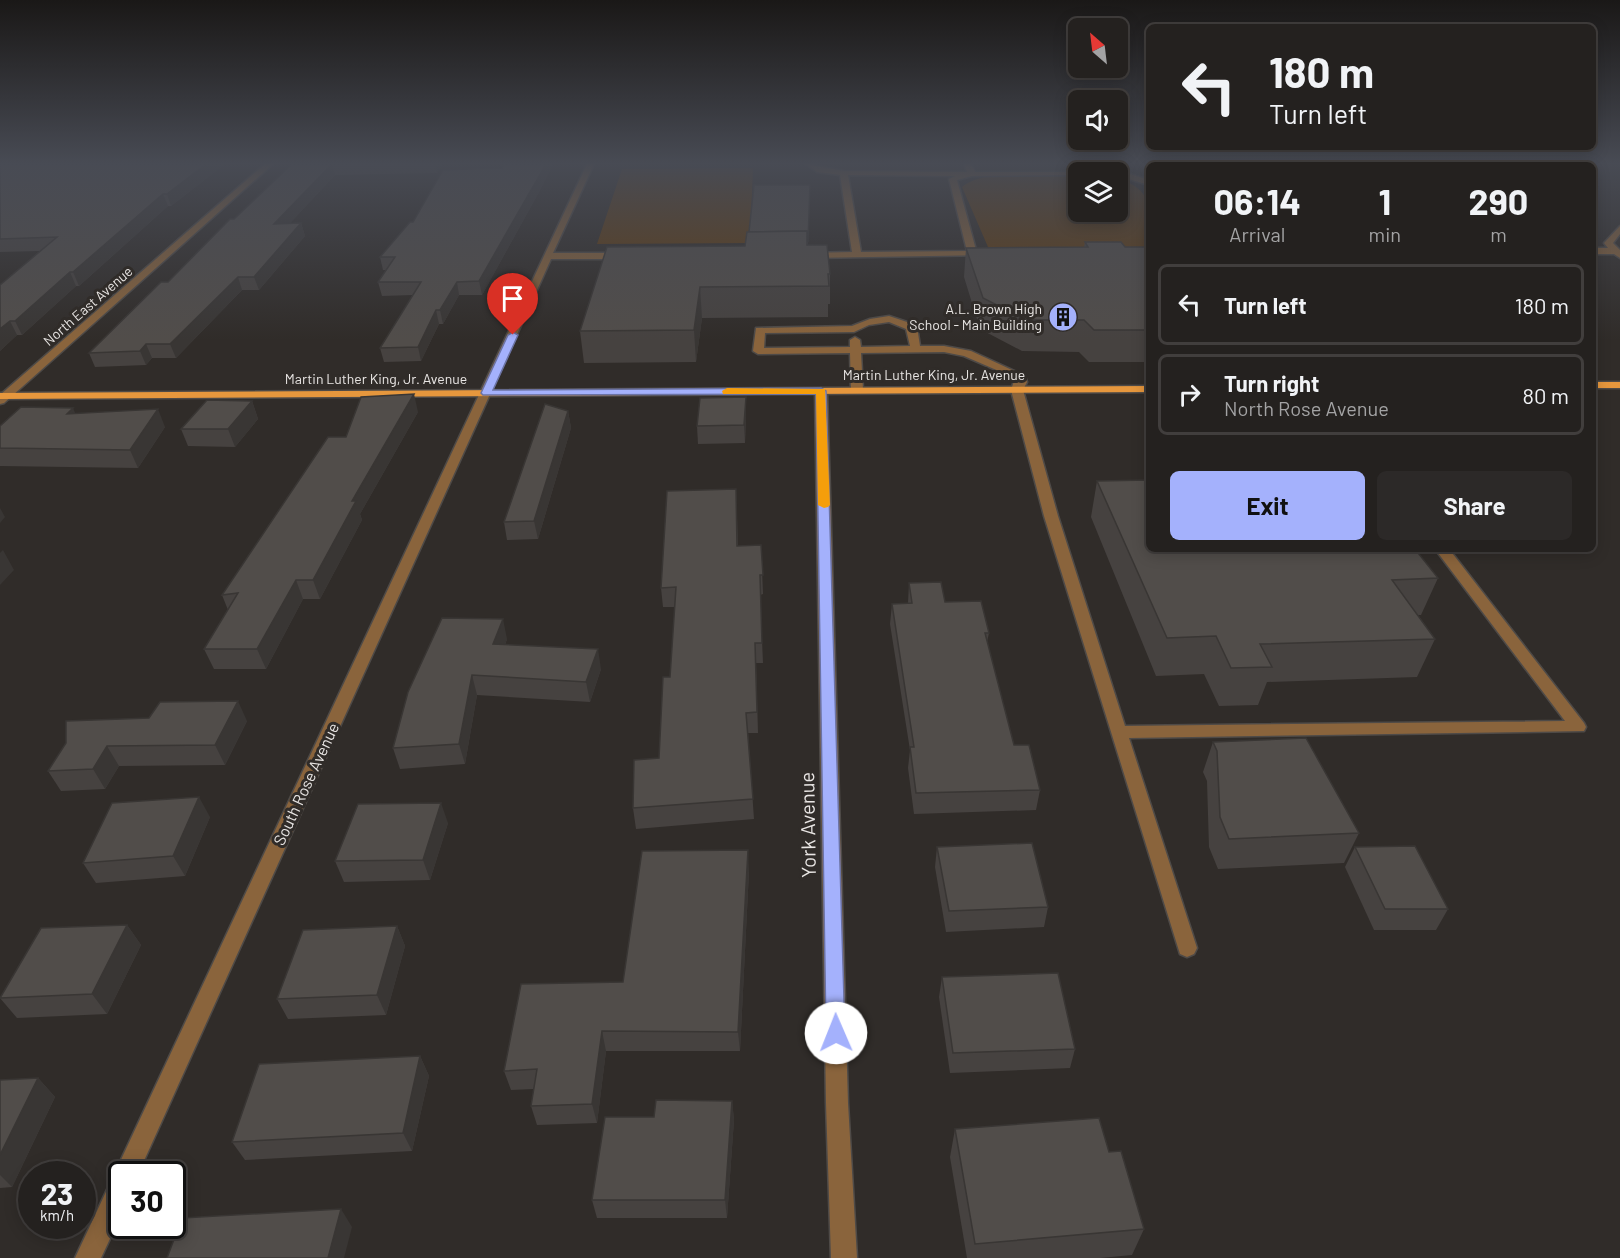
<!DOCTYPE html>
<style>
body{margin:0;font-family:Barlow,sans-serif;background:#2c2928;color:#f1f3f6;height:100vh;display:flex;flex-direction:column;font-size:22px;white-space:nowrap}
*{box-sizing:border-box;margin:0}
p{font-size:20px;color:#a3a3a4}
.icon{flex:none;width:33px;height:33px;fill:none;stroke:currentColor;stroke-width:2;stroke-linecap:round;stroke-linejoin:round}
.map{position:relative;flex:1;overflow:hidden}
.sheet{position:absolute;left:1146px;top:162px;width:450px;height:390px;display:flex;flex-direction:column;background:#24211f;border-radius:9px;box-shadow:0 3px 15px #0003,0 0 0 2px #413e3d}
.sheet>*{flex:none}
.top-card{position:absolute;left:1146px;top:24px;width:450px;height:126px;border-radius:9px;box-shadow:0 3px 15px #0003,0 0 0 2px #413e3d;background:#24211f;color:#f1f3f6;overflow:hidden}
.needle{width:39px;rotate:332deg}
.fabs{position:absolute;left:1068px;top:18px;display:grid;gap:12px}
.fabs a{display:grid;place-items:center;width:60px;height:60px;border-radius:9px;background:#24211f;box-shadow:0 3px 15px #0003,0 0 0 2px #413e3d;font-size:30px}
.speed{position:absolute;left:18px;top:1161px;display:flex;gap:12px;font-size:30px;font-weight:700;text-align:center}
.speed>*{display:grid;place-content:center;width:78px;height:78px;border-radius:50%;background:#24211f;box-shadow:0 3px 15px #0003,0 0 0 2px #413e3d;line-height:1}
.speed small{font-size:15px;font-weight:400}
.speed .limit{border:3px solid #111;border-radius:9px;background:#fff;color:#111}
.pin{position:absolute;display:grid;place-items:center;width:51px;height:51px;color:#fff;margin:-62px -26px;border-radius:50% 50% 50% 0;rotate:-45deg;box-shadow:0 0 6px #0007}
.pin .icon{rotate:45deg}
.me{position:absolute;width:66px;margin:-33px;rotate:359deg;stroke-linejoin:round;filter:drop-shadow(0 0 4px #0008)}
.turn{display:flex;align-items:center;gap:21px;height:126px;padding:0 24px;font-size:27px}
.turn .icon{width:78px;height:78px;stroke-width:2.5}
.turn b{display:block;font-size:42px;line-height:51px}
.eta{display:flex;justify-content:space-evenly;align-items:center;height:102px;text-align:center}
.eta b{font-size:36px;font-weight:700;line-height:42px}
.button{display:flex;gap:12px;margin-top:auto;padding:12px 24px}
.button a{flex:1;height:69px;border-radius:9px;background:#a4b1fc;color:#111;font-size:24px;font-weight:700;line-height:69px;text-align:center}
.button a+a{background:#2c2928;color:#f1f3f6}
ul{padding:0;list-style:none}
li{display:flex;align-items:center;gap:18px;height:81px;margin:0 12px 9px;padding:0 12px;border:3px solid #413e3d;border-radius:9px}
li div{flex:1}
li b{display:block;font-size:22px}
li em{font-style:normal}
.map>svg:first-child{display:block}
</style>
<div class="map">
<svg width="1620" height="1258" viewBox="0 0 1620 1258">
<rect width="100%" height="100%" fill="#302c29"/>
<!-- green -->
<g fill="#603b0f">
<polygon points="753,168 750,243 597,244 622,169"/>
<path d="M1078 175V212H1118V178C1157 192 1149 212 1149 247H988L962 187C984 168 1049 174 1078 175Z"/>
</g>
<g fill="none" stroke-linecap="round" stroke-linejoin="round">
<!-- minor casing -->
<g stroke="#4e4a47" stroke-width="3">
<g id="minor">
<polygon points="265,164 273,164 4,403 0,404 0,395"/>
<polygon points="587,164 594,164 553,253 624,253 629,256 624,259 551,259 138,1174 122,1174 122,1213 101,1258 75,1258"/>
<path d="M806 164 844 171 967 172 964 164H971L975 172H1081H1078V175L972 176 957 180 976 250 990 251V255L810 258 807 257V253L852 252 840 175 817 172ZM848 175 955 176 949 179 967 251 861 252Z"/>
<polygon points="1476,164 1485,164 1486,165 1477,165"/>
<polygon points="1115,172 1124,172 1149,180 1149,185 1118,176 1118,172"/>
<polygon points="1620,226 1620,234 1613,243 1620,250 1620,258 1614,254 1593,254 1593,248 1608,248 1604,243"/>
<path d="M889 316 913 324 918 333 920 346H944L971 351 1025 376 1027 382 1023 390 1058 516 1125 726 1565 721 1435 549H1449L1584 723 1586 727 1584 731 1129 738 1197 948 1194 954 1187 957 1180 954 1044 516 1011 390 1015 378 964 356 944 352 861 353 863 390 857 393 851 390 850 353 758 354 753 351 756 328 852 326 870 319ZM889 322 906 329 910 346 861 347 860 340 855 337 850 340V347L764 348 765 333 854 332 869 325Z"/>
<polygon points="821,388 827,391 848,1103 857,1258 831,1258 826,1103 815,391"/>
</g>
</g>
<!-- major casing -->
<g stroke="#4e4a47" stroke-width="3">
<g id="major">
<rect x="1593" y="382" width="27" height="6"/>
<polygon points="1149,386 1149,392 0,399 0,393"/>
</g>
</g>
<!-- minor -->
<use href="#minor" fill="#8a643c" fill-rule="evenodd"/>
<!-- major -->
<use href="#major" fill="#e6973d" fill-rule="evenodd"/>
</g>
<!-- wall -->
<g fill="#464240">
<polygon points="0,164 225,164 171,206 168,206 79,286 76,286 22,335 17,335 0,351 0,285 40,251 0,252"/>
<polygon points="292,164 443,164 437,173 335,175 290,223 301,223 305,236 259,290 242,290 176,358 152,358 146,365 95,367 89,353 168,282"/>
<polygon points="504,164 553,164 539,192 482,295 459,295 443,324 439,324 421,361 384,362 380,348 413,295 382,296 378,282 386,270 383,270 380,257 413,222 502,168"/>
<polygon points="1170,164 1255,164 1256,165 1171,165"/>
<polygon points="1328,164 1459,164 1461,165 1330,165"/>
<polygon points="810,185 808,245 830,274 830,304 828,304 828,317 702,318 696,362 584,363 580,331 745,246 749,232"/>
<polygon points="1085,242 1149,250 1149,362 1089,362 1079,352 1022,351 980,329 964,277 966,248 1084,247"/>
<polygon points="252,401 258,419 235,447 188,446 181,429"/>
<polygon points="568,411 571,428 538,539 507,540 504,522"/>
<polygon points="418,412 360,514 362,520 320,599 303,599 266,669 214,669 204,649 228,610 222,595 346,437"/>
<polygon points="75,414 165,427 138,468 0,466 0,426"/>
<polygon points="746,415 745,443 698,444 697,426"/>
<polygon points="1097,481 1149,549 1438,578 1421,615 1418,615 1435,639 1417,677 1267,682 1258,705 1219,706 1204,674 1156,676 1091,517"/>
<polygon points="736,489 738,546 761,545 763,594 760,595 763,663 756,663 758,733 748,733 754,819 636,829 633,808 659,758 670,677 675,607 663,607 661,588"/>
<polygon points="909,583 945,602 989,633 987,642 1014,745 1040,790 1036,810 914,814 908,768 910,750 890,624 892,604 908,603"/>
<polygon points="507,639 505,645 601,669 590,702 477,695 465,764 400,769 393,748"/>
<polygon points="247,721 225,765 119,766 105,789 61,791 48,771 66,743"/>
<polygon points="1213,742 1359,833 1344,863 1218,869 1209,847 1207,781 1203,772"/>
<polygon points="210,817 185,876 96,883 83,863"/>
<polygon points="448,823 430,880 344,882 335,861"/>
<polygon points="937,847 1048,907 1044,927 946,932 935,867"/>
<polygon points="1355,847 1448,909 1436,930 1374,930 1345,867"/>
<polygon points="749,871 740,1051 606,1051 597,1123 537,1125 531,1106 534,1089 511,1090 504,1071 623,982"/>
<polygon points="127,925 141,945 107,1014 17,1018 0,998"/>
<polygon points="397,926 405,946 386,1015 288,1019 277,999"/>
<polygon points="942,977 1075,1049 1070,1068 950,1073 939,997"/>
<polygon points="420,1056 429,1076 412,1151 245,1160 232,1142"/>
<polygon points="38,1078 55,1097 12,1187 0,1188 0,1080"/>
<polygon points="732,1101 734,1120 727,1218 597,1218 592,1200"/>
<polygon points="955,1129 1109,1152 1144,1229 1132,1255 1100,1258 967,1258 950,1157"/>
</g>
<!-- shaded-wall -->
<g fill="#393634">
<polygon points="206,164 225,164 171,206 167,194"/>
<polygon points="332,164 335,175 278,236 274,224"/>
<polygon points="435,164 443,164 437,173"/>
<polygon points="546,164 553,164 539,192 482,295 479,281"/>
<polygon points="163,194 168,206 79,286 73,272"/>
<polygon points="301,223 305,236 259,290 254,277"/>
<polygon points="70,272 76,286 22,335 15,321"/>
<polygon points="238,277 242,290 176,358 170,344"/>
<polygon points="457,282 459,295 443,324 440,310"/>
<polygon points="700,287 702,318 696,362 694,330"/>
<polygon points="436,310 439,324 421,361 418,347"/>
<polygon points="10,321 17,335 0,351 0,329"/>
<polygon points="146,344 152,358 146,365 140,351"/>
<polygon points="414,394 418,412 360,514 362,520 320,599 313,580 352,501"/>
<polygon points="746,397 746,415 745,443 744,425"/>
<polygon points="252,401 258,419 235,447 228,429"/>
<polygon points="73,408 81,426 67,414"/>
<polygon points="158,409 165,427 138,468 130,450"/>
<polygon points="568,411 571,428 538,539 534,521"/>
<polygon points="0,508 5,517 0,523"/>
<polygon points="3,550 14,570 0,585 0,553"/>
<polygon points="296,580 303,599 266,669 257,649"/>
<polygon points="503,619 507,639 498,664 493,644"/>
<polygon points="598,649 601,669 590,702 586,682"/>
<polygon points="472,675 477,695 465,764 459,744"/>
<polygon points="238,701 247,721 225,765 215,745"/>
<polygon points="107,746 119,766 105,789 93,769"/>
<polygon points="199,797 210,817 185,876 173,856"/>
<polygon points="441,803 448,823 430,880 423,860"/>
<polygon points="748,850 749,871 740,1051 738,1032"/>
<polygon points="127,925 141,945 107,1014 92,994"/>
<polygon points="397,926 405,946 386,1015 377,995"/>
<polygon points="602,1031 606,1051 597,1123 592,1104"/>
<polygon points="420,1056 429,1076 412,1151 403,1133"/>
<polygon points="38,1078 55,1097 12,1187 0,1175 0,1155"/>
<polygon points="732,1101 734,1120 727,1218 725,1200"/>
<polygon points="341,1209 352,1227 344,1258 328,1258"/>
</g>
<!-- building -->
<g fill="#514d4a" stroke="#393634" stroke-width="1.5">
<polygon points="0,164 206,164 167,194 163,194 73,272 70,272 15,321 10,321 0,329 0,285 57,237 0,239"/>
<polygon points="292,164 350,164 332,164 274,224 301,223 254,277 238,277 170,344 146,344 140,351 89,353 161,282 168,282 230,219 234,219"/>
<polygon points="504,164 546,164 479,281 457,282 440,310 436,310 418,347 380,348 421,282 378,282 395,257 380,257 410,222 413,222 443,170 502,168"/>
<polygon points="1191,164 1255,164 1256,165 1193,165"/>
<polygon points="1360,164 1459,164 1461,165 1362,165"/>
<polygon points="754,185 810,185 808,242 807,231 749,232"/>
<polygon points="807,231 807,245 827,245 830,274 828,274 829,286 700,287 694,330 580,331 607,247 745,246 747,232"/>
<polygon points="1085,242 1121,242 1125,247 1147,247 1149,250 1149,330 1094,330 1084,320 1026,320 983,298 966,248 1088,247"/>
<polygon points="414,394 352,501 356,501 313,580 296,580 257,649 204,649 238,593 222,595 328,437 346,437 361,397"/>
<polygon points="746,397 744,425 697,426 700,398"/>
<polygon points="207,400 252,401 228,429 181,429"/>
<polygon points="545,404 568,411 534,521 504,522"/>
<polygon points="21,407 73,408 67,414 158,409 130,450 0,448 0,426"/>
<polygon points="1149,480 1149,549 1415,549 1438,578 1392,580 1435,639 1260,644 1272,667 1231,668 1216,636 1167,638 1097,481"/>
<polygon points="736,489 737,546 761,545 763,575 760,575 762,643 755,643 757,712 746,713 753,799 633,808 634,760 659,758 663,677 670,677 676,587 661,588 667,491"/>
<polygon points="941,582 945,602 981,601 989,633 985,633 1014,745 1029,745 1040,790 916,793 910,747 914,747 892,604 912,603 909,583"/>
<polygon points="442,618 503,619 493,644 598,649 586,682 472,675 459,744 393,748 408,692"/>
<polygon points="238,701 215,745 107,746 93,769 48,771 66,743 66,721 149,718 160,702"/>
<polygon points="1306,738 1359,833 1229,839 1220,817 1217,751 1213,742"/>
<polygon points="199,797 173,856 83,863 112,803"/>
<polygon points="441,803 423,860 335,861 358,804"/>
<polygon points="1032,843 1048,907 949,911 937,847"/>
<polygon points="1415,846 1448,909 1385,909 1355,847"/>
<polygon points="748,850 738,1032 602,1031 592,1104 531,1106 537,1069 504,1071 521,984 623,982 642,851"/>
<polygon points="127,925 92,994 0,998 41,928"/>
<polygon points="397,926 377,995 277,999 303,930"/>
<polygon points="1058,973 1075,1049 953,1053 942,977"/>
<polygon points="420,1056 403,1133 232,1142 259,1064"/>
<polygon points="38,1078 0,1155 0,1080"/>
<polygon points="656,1100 732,1101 725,1200 592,1200 605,1117 654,1117"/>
<polygon points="1099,1118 1109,1152 1121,1151 1144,1229 975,1244 955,1129"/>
<polygon points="341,1209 328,1258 167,1258 182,1218"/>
</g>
<!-- sky -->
<linearGradient id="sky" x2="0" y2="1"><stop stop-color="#1a1817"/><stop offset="0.48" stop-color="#484b54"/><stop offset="1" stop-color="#484b54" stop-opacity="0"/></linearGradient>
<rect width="1620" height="340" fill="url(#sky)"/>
<!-- route -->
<polygon fill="#a4b1fc" stroke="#6b73a4" stroke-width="1.5" points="513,332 518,335 493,390 821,388 826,391 845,1033 842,1040 836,1042 829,1040 826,1033 816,394 483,395 481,393 508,335"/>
<!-- slow -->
<polygon fill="#f59e0b" points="727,388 825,389 830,505 828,507 824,508 818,505 816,394 723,394 722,391"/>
<!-- icons -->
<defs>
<g id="building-disc" transform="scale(1.5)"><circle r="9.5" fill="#a4b1fc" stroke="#302c29"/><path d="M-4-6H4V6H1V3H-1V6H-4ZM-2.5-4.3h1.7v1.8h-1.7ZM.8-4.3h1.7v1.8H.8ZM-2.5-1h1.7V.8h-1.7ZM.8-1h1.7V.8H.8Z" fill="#111"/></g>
</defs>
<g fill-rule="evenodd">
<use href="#building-disc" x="1063" y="317"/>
</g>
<g text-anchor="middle" stroke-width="6" stroke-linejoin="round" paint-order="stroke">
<!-- far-street labels -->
<g font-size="14" fill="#e9e6e4" stroke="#302c29">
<text transform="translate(88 306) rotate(-41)" y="5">North East Avenue</text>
<text x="934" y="380">Martin Luther King, Jr. Avenue</text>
<text x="376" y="384">Martin Luther King, Jr. Avenue</text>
</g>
<!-- far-poi labels -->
<g font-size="14" fill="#e9e6e4" stroke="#302c29" text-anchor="end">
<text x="1042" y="314">A.L. Brown High<tspan x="1042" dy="16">School - Main Building</tspan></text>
</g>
<!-- street labels -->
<g font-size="16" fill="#e9e6e4" stroke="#302c29">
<text transform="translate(306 784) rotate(-65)" y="6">South Rose Avenue</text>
</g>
<!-- near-street labels -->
<g font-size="20" fill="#e9e6e4" stroke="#302c29">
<text transform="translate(808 825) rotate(-91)" y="7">York Avenue</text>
</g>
</g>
</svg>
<div class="fabs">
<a><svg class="needle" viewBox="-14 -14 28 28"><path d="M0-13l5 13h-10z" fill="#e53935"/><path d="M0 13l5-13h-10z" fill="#a3a3a4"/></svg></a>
<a><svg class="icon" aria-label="sound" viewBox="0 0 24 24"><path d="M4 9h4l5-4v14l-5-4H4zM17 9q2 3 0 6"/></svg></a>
<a><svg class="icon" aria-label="layers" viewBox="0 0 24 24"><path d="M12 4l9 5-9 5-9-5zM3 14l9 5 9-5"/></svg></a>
</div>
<div class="speed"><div>23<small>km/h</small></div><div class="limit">30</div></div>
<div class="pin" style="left:513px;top:335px;background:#d93025"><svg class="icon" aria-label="arrive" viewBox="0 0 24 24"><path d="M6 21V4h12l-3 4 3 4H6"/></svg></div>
<svg class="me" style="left:836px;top:1033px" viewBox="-20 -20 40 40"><circle r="19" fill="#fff"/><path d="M0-13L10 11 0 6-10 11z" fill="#a4b1fc"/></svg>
<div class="top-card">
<div class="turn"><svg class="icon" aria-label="left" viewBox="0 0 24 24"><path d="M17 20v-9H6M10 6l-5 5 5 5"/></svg><div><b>180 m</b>Turn left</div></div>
</div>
<section class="sheet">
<div class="eta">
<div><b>06:14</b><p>Arrival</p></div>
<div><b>1</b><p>min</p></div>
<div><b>290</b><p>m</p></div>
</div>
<ul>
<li><svg class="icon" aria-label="left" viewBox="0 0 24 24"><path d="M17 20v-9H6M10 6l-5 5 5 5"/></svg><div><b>Turn left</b></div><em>180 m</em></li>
<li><svg class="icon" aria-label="right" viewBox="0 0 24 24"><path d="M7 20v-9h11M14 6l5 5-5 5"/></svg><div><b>Turn right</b><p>North Rose Avenue</p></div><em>80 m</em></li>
</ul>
<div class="button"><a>Exit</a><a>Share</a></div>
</section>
</div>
